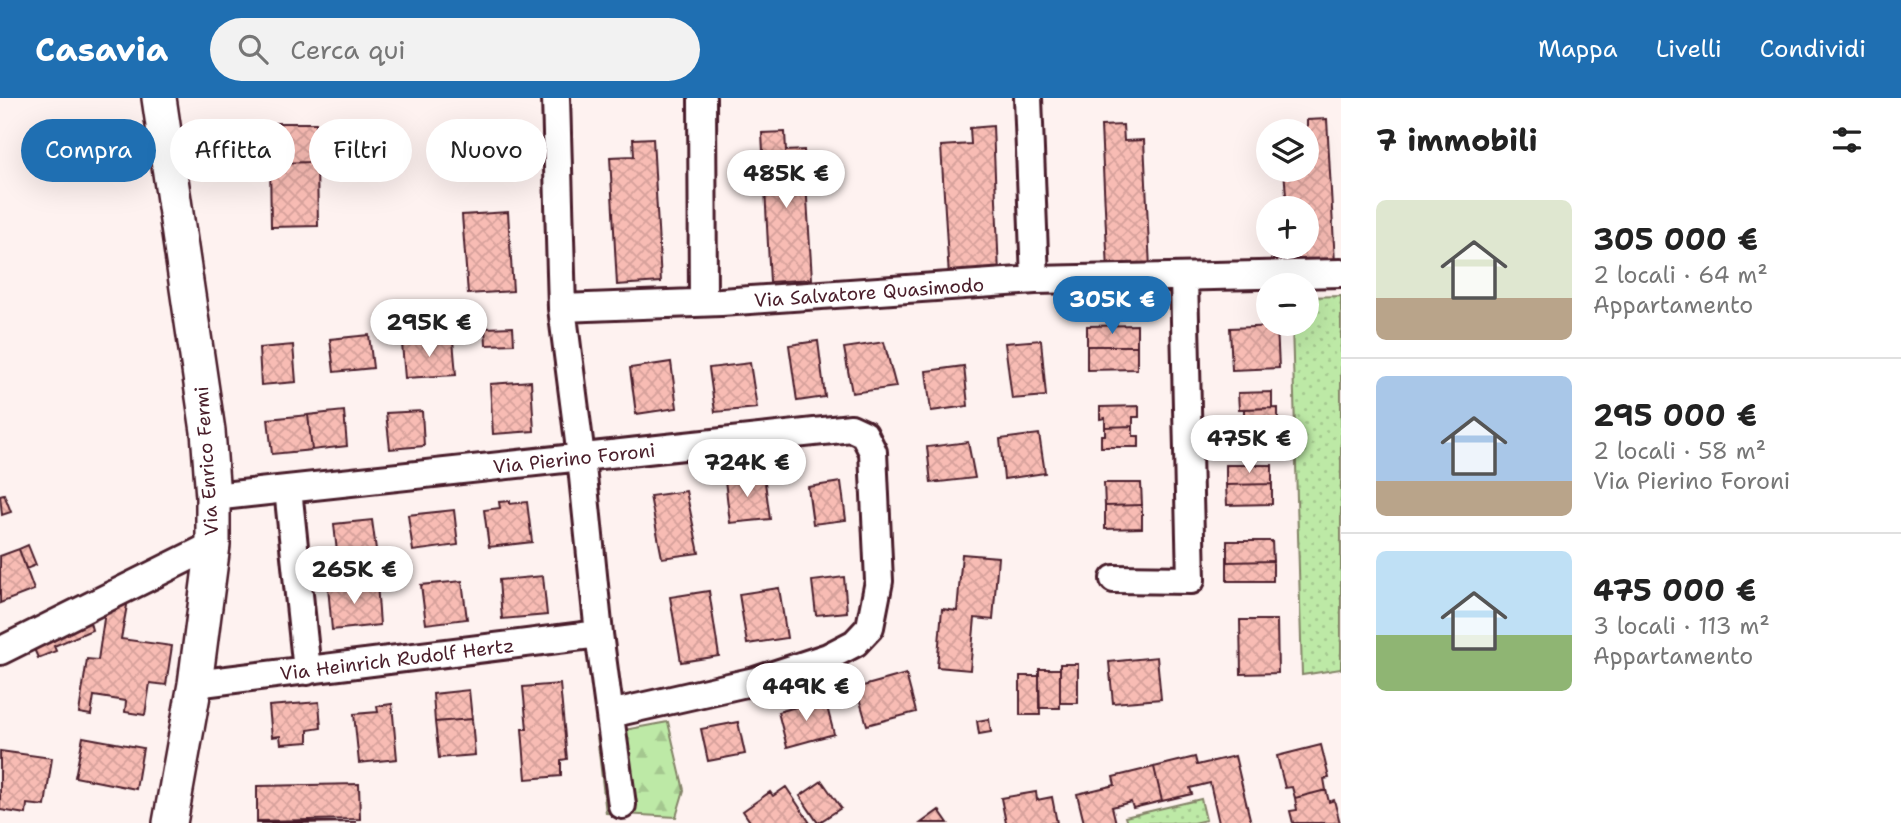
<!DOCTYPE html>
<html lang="it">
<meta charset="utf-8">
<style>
body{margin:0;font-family:"Shantell Sans",sans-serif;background:#f2f2f2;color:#222;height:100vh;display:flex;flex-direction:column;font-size:26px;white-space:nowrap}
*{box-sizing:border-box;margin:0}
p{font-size:23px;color:#767676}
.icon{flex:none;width:38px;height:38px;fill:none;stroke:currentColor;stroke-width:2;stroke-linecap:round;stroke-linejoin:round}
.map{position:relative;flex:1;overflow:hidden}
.drawer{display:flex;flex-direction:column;background:#fff;width:560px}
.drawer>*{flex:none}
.hud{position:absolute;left:21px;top:21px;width:665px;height:63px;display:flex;gap:14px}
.tools{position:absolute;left:1256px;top:21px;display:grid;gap:14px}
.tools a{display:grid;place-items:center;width:63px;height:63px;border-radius:50%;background:#fff;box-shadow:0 7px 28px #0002;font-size:35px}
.price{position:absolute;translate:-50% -60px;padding:0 16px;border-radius:24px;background:#fff;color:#222;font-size:23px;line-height:46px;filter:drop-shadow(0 2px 4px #0008)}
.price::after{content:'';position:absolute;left:50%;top:42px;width:21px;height:16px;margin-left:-10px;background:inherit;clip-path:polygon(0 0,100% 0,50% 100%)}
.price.current{background:#1f6fb2;color:#fff}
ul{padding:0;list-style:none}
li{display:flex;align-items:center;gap:21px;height:175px;padding:0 35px}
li+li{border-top:2px solid #e0e0e0}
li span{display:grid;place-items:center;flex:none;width:196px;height:140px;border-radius:10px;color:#555}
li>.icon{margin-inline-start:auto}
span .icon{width:84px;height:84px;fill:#fffc;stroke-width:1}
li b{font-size:30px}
h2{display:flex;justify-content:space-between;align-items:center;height:84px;padding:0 35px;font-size:30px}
.tag{padding:0 24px;border-radius:32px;background:#fff;box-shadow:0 7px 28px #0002;font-size:24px;line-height:63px}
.tag.current{background:#1f6fb2;color:#fff}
header{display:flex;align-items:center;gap:42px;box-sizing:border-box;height:98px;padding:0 35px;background:#1f6fb2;color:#fff}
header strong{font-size:33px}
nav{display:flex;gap:38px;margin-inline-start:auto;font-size:24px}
.search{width:490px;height:63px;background:#f2f2f2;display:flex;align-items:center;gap:18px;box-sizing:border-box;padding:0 24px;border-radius:38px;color:#767676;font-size:26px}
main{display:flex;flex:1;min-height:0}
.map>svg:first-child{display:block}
</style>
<header>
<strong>Casavia</strong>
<div class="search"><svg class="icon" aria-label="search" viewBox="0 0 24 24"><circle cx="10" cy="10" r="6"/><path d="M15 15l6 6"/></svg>Cerca qui</div>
<nav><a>Mappa</a><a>Livelli</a><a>Condividi</a></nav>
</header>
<main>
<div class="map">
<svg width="1341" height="725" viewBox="0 0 1341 725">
<defs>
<pattern id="grass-dots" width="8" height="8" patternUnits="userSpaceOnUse" patternTransform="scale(1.75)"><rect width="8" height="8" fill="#bde9a6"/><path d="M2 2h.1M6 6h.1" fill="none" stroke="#a4c78f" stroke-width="1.8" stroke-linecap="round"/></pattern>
<pattern id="forest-firs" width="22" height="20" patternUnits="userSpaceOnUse" patternTransform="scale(1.75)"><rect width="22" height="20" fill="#bde9a6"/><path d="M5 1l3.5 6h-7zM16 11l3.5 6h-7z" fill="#a4c78f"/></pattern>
<pattern id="building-cross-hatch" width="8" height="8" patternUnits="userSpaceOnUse" patternTransform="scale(1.75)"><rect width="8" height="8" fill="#f8bcb4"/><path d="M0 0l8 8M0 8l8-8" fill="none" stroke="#d6a19b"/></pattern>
</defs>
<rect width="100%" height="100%" fill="#fef2f0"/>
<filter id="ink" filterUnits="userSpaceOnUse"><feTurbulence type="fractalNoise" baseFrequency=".0143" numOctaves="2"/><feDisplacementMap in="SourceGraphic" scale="14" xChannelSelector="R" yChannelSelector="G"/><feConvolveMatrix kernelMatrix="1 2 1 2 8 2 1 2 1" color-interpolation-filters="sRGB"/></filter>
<g filter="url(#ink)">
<!-- grass -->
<path fill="url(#grass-dots)" stroke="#848468" stroke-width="2" d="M1341 198V571L1302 577 1292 226H1307V199Z
M1201 701 1206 722 1193 725H1127L1125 719Z"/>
<!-- forest -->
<path fill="url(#forest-firs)" stroke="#848468" stroke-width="2" d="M668 624 684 692 676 719 606 715 597 637Z"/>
<!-- building -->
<path fill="url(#building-cross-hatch)" stroke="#4a1f2b" stroke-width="2" d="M1327 21 1335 165 1290 167 1289 149H1307V110H1287L1284 72H1307V22Z
M269 25H316L317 64 270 65Z
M1123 27 1124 43 1144 42 1150 171 1108 173 1101 28Z
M993 28 999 176 949 179 941 48 971 46 970 30Z
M785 34 786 53 804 52 812 181 770 184 762 35Z
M653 40 661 184 617 187 610 59 634 58 633 41Z
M317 64 318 128 271 129 270 65Z
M508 114 513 193 468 196 462 117Z
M1137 227V248H1087V228Z
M1277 228 1279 270 1232 272 1230 230Z
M513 229 514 246 486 247 485 230Z
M369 237 373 270 334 274 330 241Z
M453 242 456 277 405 280 402 246Z
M1041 242 1046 298 1012 301 1005 245Z
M818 243 825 299 797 303 789 247Z
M884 244 896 289 852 295 844 250Z
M293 247 296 284 261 287 259 250Z
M1087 248H1137V271L1087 272Z
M671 264 677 310 636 316 630 270Z
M750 265 757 310 715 314 709 270Z
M964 268 968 308 931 313 926 273Z
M531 283 534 333 493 336 490 286Z
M1272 294V310L1239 311 1238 295Z
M1139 308V319H1133V328L1105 329V320L1100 321V309Z
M1278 310V333H1244V311Z
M344 313 347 348 312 352 308 317Z
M422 313 424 348 390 351 386 315Z
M308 317 312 352 272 356 268 321Z
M1133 328V338H1139V349H1101V337H1105V329Z
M1039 336 1045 375 1004 381 1000 341Z
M968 344 975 380 931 385 927 349Z
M1226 367H1272V386L1226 387Z
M764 377 770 421 730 425 725 382Z
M841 384 846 422 813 426 808 389Z
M1104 385H1141L1142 407 1105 408Z
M1272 386V406L1227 407 1226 387Z
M686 393 699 455 662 460 650 398Z
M4 396 11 414 2 417 0 397Z
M510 403V406L527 404 532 444 489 449 484 412 500 410 499 404Z
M1142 407V430L1105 431V408Z
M454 412 458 447 413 453 408 417Z
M372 422 377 459 338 464 334 426Z
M1227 443H1272L1273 463 1227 464Z
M28 447 36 467 26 471 19 451Z
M19 451 34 492 0 505V458Z
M962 456 998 459 993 522 975 520 970 572 937 569 942 511 957 513Z
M1273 463V483H1227V464Z
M543 478 547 517 502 521 499 482Z
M844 479 847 514 816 517 812 483Z
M462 483 467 521 426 526 421 487Z
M377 485 380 527 332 532 328 489Z
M779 490 787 540 747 546 739 496Z
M709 493 719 558 681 564 670 499Z
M129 496 121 541 172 548 166 587 150 585 145 617 125 614 126 603 94 598 91 617 79 615 87 561 98 562 106 507Z
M88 517 92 532 54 548 56 553 38 560 30 542Z
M1240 522H1277L1278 575 1241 576Z
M1157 559 1161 601 1113 605 1109 564Z
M1060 566H1078V605H1060Z
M1039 571H1060V610H1039Z
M906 576 916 614 867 627 856 590Z
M1020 578H1039L1040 617H1020Z
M560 586 567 661 561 662V678L526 681 522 631H527L523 589Z
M469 592 472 621 435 624 433 596Z
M825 601 834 636 787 649 778 614Z
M319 604 321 630 308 632V644L281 646 280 638 272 639 269 608Z
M392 606 397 661 359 665 354 616 378 614 377 608Z
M472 621 475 657 439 660 435 624Z
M989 621 991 634 979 636 977 623Z
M738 624 745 656 708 663 701 631Z
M83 639 143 650 136 691 75 679Z
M1321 647 1329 680 1324 681 1326 692 1295 700 1292 689 1285 690 1277 658Z
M0 653 52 660 45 708 27 706 26 716 0 712Z
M1235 658 1251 725H1219L1210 685 1190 690 1192 696 1162 703 1154 669 1195 659 1197 667Z
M1154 669 1162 703 1133 710 1131 704 1112 709 1116 725H1084L1077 696 1115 687 1113 679Z
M822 683 841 710 818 725 800 698Z
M359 686 360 721 257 723V688Z
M786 689 810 725H751L743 713 770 694 773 698Z
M1326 692 1329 704 1334 702 1340 725H1293L1290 713 1297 712 1295 700Z
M1036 694 1037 702 1052 699 1057 725H1006L1001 700Z
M939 712 948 725H921Z
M257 723H301V725H257Z
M301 723 356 724 301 725Z"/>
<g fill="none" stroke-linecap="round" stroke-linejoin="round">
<defs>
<path id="minor" d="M556 0 562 210 581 359 599 536 622 707
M702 0 703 203
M1028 0 1035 182
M562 210 721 204 1035 182 1341 175
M288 391 307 573
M213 399 851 330 864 336 873 354 879 483 870 529 855 545 828 559 755 583 610 616
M1114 481 1191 482 1184 180
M0 553 213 447
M195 586 599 536"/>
<path id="tertiary" d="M159 0 208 333 213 399V447L195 586 170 725"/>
</defs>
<!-- minor casing -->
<use href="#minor" stroke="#4a1f2b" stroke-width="32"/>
<!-- tertiary casing -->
<use href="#tertiary" stroke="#4a1f2b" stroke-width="38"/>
<!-- minor -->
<use href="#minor" stroke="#fff" stroke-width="26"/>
<!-- tertiary -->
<use href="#tertiary" stroke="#fff" stroke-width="33"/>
</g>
</g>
<g text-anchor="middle" stroke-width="5" stroke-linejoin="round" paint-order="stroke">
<!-- street labels -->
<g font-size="19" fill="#4a1f2b" stroke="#fff">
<text transform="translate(869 194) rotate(-4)" y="7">Via Salvatore Quasimodo</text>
<text transform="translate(574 360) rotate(-6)" y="7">Via Pierino Foroni</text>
<text transform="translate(206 363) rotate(-94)" y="7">Via Enrico Fermi</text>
<text transform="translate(397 561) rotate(-7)" y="7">Via Heinrich Rudolf Hertz</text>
</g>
</g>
</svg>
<div class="tools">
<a><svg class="icon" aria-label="layers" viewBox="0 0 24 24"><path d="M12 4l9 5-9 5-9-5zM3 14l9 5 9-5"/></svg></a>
<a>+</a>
<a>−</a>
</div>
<b class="price" style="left:786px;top:112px">485K €</b>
<b class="price current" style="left:1112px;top:238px">305K €</b>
<b class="price" style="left:429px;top:261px">295K €</b>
<b class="price" style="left:1249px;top:377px">475K €</b>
<b class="price" style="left:747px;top:401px">724K €</b>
<b class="price" style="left:354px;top:508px">265K €</b>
<b class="price" style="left:806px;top:625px">449K €</b>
<div class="hud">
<a class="tag current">Compra</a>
<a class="tag">Affitta</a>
<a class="tag">Filtri</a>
<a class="tag">Nuovo</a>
</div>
</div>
<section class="drawer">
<h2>7 immobili<svg class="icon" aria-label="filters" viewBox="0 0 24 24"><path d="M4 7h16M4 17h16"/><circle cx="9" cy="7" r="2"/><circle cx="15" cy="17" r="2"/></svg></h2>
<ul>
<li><span style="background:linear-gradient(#dfe7d0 70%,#b9a48a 0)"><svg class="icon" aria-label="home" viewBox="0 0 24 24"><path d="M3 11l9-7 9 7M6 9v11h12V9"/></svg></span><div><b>305 000 €</b><p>2 locali · 64 m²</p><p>Appartamento</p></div></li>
<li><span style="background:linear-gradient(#a9c7e8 75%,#b9a48a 0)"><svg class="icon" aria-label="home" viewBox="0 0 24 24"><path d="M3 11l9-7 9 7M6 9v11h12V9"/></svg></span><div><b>295 000 €</b><p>2 locali · 58 m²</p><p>Via Pierino Foroni</p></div></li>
<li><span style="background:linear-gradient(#bfe0f5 60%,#8fb573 0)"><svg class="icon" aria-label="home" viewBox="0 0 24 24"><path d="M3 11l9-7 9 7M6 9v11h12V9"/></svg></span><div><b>475 000 €</b><p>3 locali · 113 m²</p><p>Appartamento</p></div></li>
</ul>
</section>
</main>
